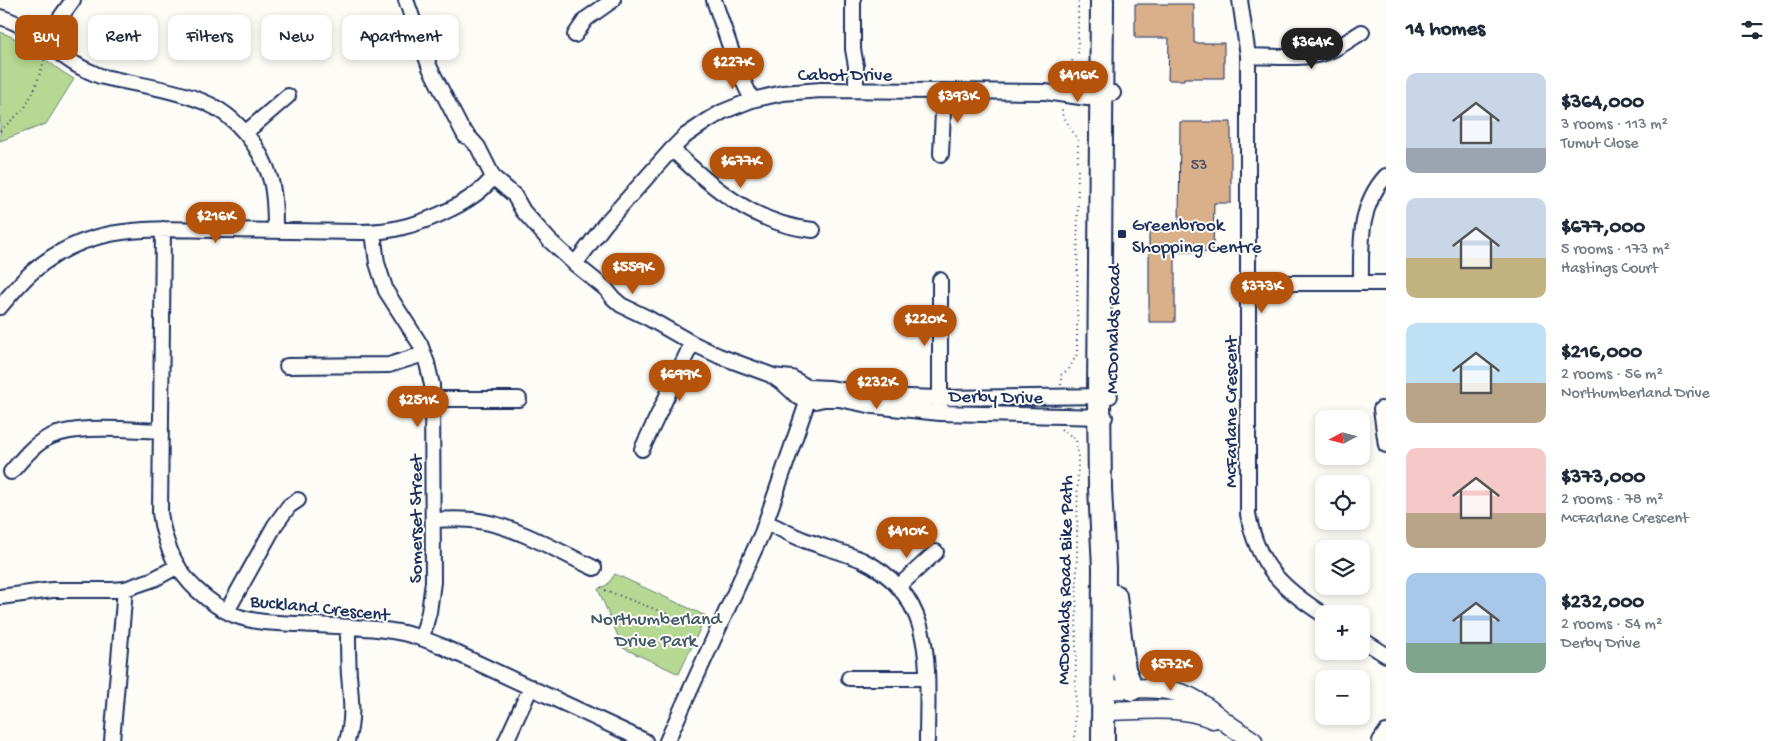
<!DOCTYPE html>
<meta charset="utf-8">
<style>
body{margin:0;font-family:"Gochi Hand",sans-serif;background:#f2f2f3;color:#1f2937;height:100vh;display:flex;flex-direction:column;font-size:19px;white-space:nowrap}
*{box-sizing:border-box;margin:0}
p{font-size:16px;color:#747a83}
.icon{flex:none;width:28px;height:28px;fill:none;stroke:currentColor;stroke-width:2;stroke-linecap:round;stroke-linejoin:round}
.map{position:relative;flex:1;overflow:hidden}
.side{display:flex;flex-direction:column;background:#fff;width:400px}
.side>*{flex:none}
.guide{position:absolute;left:15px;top:15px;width:475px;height:45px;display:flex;gap:10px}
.needle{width:32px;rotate:263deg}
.controls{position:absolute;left:1315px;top:410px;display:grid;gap:10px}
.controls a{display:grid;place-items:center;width:55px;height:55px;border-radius:10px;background:#fff;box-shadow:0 2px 8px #0003;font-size:25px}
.price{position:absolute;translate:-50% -42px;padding:0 11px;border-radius:18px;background:#b45309;color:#fff;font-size:16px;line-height:32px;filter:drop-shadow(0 1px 2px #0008)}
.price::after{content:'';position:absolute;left:50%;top:30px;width:15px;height:11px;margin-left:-8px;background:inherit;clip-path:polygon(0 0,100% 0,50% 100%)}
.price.current{background:#222;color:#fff}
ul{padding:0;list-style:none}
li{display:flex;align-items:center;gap:15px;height:125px;padding:0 20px}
li span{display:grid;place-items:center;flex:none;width:140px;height:100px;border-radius:10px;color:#555}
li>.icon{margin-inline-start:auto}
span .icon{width:60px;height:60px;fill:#fffc;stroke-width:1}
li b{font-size:21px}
h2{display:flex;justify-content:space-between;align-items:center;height:60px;padding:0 20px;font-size:21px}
.tag{padding:0 18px;border-radius:10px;background:#fff;box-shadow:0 2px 8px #0003;font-size:18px;line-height:45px}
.tag.current{background:#b45309;color:#fff}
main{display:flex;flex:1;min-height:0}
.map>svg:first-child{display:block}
</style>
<main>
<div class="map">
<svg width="1386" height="741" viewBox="0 0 1386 741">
<rect width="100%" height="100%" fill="#fdfcf7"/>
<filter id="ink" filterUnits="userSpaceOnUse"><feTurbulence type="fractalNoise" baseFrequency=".02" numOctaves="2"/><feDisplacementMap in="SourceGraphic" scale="10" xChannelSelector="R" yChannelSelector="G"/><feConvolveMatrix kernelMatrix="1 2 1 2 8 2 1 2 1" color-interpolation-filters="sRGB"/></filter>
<g filter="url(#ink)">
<!-- green -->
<path fill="#b6d892" stroke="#688478" d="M0 32C30 42 47 64 74 79L46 124 0 141Z
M615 574 706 616 679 674 623 648 598 589 607 585Z"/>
<!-- building -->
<path fill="#d9b08a" stroke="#1b2f5e" d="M1135 4H1194V43H1224V78H1184V80H1168L1169 38H1135Z
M1180 122H1231V203H1214L1213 252H1175V322H1149V226H1179Z"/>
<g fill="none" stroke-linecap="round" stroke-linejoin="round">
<defs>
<path id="minor" d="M406 0 430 68 465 136
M714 0 738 70 752 100
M853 0V49L856 66V90
M1240 0 1248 56V514C1257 565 1282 588 1324 615
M0 17C33 27 48 48 75 64 83 69 91 72 100 76 132 84 174 89 204 102 236 115 262 148 271 181 275 197 275 214 275 231
M575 35 586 19 613 0
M44 40 73 0
M1248 56C1269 56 1304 60 1324 53 1338 49 1349 40 1362 32
M461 128 478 147 493 177 514 195 523 211 549 240 575 264 606 289 613 298 621 305 648 318 692 343 719 356 771 375 785 385 798 397 815 401 824 399H839L873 406 940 413 1105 417
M245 133 288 96
M672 149C711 187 756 225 813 230
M941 154 944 91
M163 229 160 513C164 541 175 570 197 590 208 600 220 609 234 615 255 623 276 623 298 624 329 626 361 626 392 631 409 633 424 639 439 645L645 741
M373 232 377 263 386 291 420 344 427 363 432 385 433 582 429 612 422 638
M575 264 605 224 672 149 685 136 707 121 722 112 752 100 783 93 821 90 1045 92 1087 98 1101 97 1113 93
M1248 283H1386
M1361 283C1361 245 1358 206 1386 176
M0 307C10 295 20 283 31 273 87 223 150 229 219 230 266 231 313 231 360 232 374 232 389 231 403 227 430 221 477 200 493 177
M287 366 389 365 424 354
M772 376 792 378 807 387 829 388 877 396 939 398 1110 396
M432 399H519
M940 407V280
M1381 409 1386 445
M642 449 692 343
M11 472C21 461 31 447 44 440 71 423 129 430 161 431
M433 520C448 519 464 518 479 521 515 526 560 552 594 568
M766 522C779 528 791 535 804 540 823 547 843 552 862 560 938 596 927 671 927 741
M898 587 936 552
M0 597 52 590H112L125 589 154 579 178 566
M227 611 275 525 289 506 298 500
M1361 639 1386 655
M849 678H927
M112 741 125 589
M347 741C354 718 351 698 349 675 348 659 348 643 348 627
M506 741 531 687
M667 741 762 533 808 400 807 387
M1380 741 1386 732"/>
<path id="tertiary" d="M1103 690C1130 689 1158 685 1183 694 1200 700 1214 713 1228 724 1236 730 1245 735 1253 741
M1103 711C1140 711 1177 704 1213 719"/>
<path id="primary" d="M1102 0 1099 396 1100 488 1104 568 1103 741
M1115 596 1124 669 1132 689"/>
</defs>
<!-- minor casing -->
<use href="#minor" stroke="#1b2f5e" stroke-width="18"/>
<!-- tertiary casing -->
<use href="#tertiary" stroke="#1b2f5e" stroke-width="21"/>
<!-- primary casing -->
<use href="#primary" stroke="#1b2f5e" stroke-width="26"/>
<!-- path -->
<path stroke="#1b2f5e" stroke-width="2" stroke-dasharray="1 4" stroke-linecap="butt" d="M1062 83V75L1078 53V0
M0 131 24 109 34 91 45 58
M1061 385V375L1069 369 1077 354 1078 140 1062 114V108
M1061 429 1076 439 1078 453 1075 741
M601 587 605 590 680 619 704 623"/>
<!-- minor -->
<use href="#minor" stroke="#fdfcf7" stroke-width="14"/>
<!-- tertiary -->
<use href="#tertiary" stroke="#fdfcf7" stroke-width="18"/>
<!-- primary -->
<use href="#primary" stroke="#fdfcf7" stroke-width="22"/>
</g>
</g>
<!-- markers -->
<rect fill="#1b2f5e" stroke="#fdfcf7" stroke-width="2" x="1117" y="229" width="10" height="10" rx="2.5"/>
<g text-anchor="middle" stroke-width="4" stroke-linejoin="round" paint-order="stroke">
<!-- number labels -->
<g font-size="16" fill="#4a4f69">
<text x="1199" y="169">53</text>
</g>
<!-- street labels -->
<g font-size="19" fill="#1b2f5e" stroke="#fdfcf7">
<text x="845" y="80">Cabot Drive</text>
<text transform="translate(1111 329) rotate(-89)" y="7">McDonalds Road</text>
<text transform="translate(996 395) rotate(1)" y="7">Derby Drive</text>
<text transform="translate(1229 412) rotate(-90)" y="7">McFarlane Crescent</text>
<text transform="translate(414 519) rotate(-90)" y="7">Somerset Street</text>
<text transform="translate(1063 580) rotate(-89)" y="7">McDonalds Road Bike Path</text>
<text transform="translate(320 606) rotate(6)" y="7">Buckland Crescent</text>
</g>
<!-- poi labels -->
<g font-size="19" fill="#1b2f5e" stroke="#fdfcf7" text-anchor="start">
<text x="1132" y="230">Greenbrook<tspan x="1132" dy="22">Shopping Centre</tspan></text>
</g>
<!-- park labels -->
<g font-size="19" fill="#42596b" stroke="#fdfcf7">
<text x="656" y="624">Northumberland<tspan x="656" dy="22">Drive Park</tspan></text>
</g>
</g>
</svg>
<div class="controls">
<a><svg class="needle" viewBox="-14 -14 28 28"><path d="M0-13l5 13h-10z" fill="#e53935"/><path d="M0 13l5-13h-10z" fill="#747a83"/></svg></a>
<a><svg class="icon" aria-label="locate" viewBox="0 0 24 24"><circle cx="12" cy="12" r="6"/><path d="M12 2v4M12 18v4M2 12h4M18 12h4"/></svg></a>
<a><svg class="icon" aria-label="layers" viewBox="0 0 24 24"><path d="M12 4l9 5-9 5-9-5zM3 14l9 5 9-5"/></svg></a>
<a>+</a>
<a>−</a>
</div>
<b class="price current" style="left:1312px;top:70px">$364K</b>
<b class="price" style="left:733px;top:90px">$227K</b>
<b class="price" style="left:1078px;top:103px">$416K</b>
<b class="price" style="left:958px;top:124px">$393K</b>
<b class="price" style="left:741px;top:189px">$677K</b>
<b class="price" style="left:216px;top:244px">$216K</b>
<b class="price" style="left:633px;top:295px">$559K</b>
<b class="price" style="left:1262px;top:314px">$373K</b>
<b class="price" style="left:925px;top:347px">$220K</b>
<b class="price" style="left:680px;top:402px">$699K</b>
<b class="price" style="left:877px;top:410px">$232K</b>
<b class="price" style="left:418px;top:428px">$251K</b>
<b class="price" style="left:907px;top:559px">$410K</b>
<b class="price" style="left:1171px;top:692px">$572K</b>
<div class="guide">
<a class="tag current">Buy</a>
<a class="tag">Rent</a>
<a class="tag">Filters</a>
<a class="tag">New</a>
<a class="tag">Apartment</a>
</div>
</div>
<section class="side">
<h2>14 homes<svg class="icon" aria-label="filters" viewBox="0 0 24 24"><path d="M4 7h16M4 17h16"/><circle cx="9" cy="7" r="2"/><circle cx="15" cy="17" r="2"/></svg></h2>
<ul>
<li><span style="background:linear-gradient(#c9d6e8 75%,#9aa5b1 0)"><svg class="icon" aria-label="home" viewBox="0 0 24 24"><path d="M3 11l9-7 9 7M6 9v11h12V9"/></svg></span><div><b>$364,000</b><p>3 rooms · 113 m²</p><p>Tumut Close</p></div></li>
<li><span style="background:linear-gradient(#c9d6e8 60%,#c2b280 0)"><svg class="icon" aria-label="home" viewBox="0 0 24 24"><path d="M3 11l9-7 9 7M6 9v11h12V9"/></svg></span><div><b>$677,000</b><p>5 rooms · 173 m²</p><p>Hastings Court</p></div></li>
<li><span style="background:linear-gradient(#bfe0f5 60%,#b9a48a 0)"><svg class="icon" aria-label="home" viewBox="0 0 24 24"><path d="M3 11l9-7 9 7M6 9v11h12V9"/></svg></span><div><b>$216,000</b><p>2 rooms · 56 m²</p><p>Northumberland Drive</p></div></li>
<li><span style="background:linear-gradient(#f6c9c9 65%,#b9a48a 0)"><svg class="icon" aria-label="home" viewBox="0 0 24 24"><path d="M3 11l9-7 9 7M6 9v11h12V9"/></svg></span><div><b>$373,000</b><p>2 rooms · 78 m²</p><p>McFarlane Crescent</p></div></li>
<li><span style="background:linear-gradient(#a9c7e8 70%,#7fa58c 0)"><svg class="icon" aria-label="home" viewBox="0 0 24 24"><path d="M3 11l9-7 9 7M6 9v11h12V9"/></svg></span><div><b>$232,000</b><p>2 rooms · 54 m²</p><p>Derby Drive</p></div></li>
</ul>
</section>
</main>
